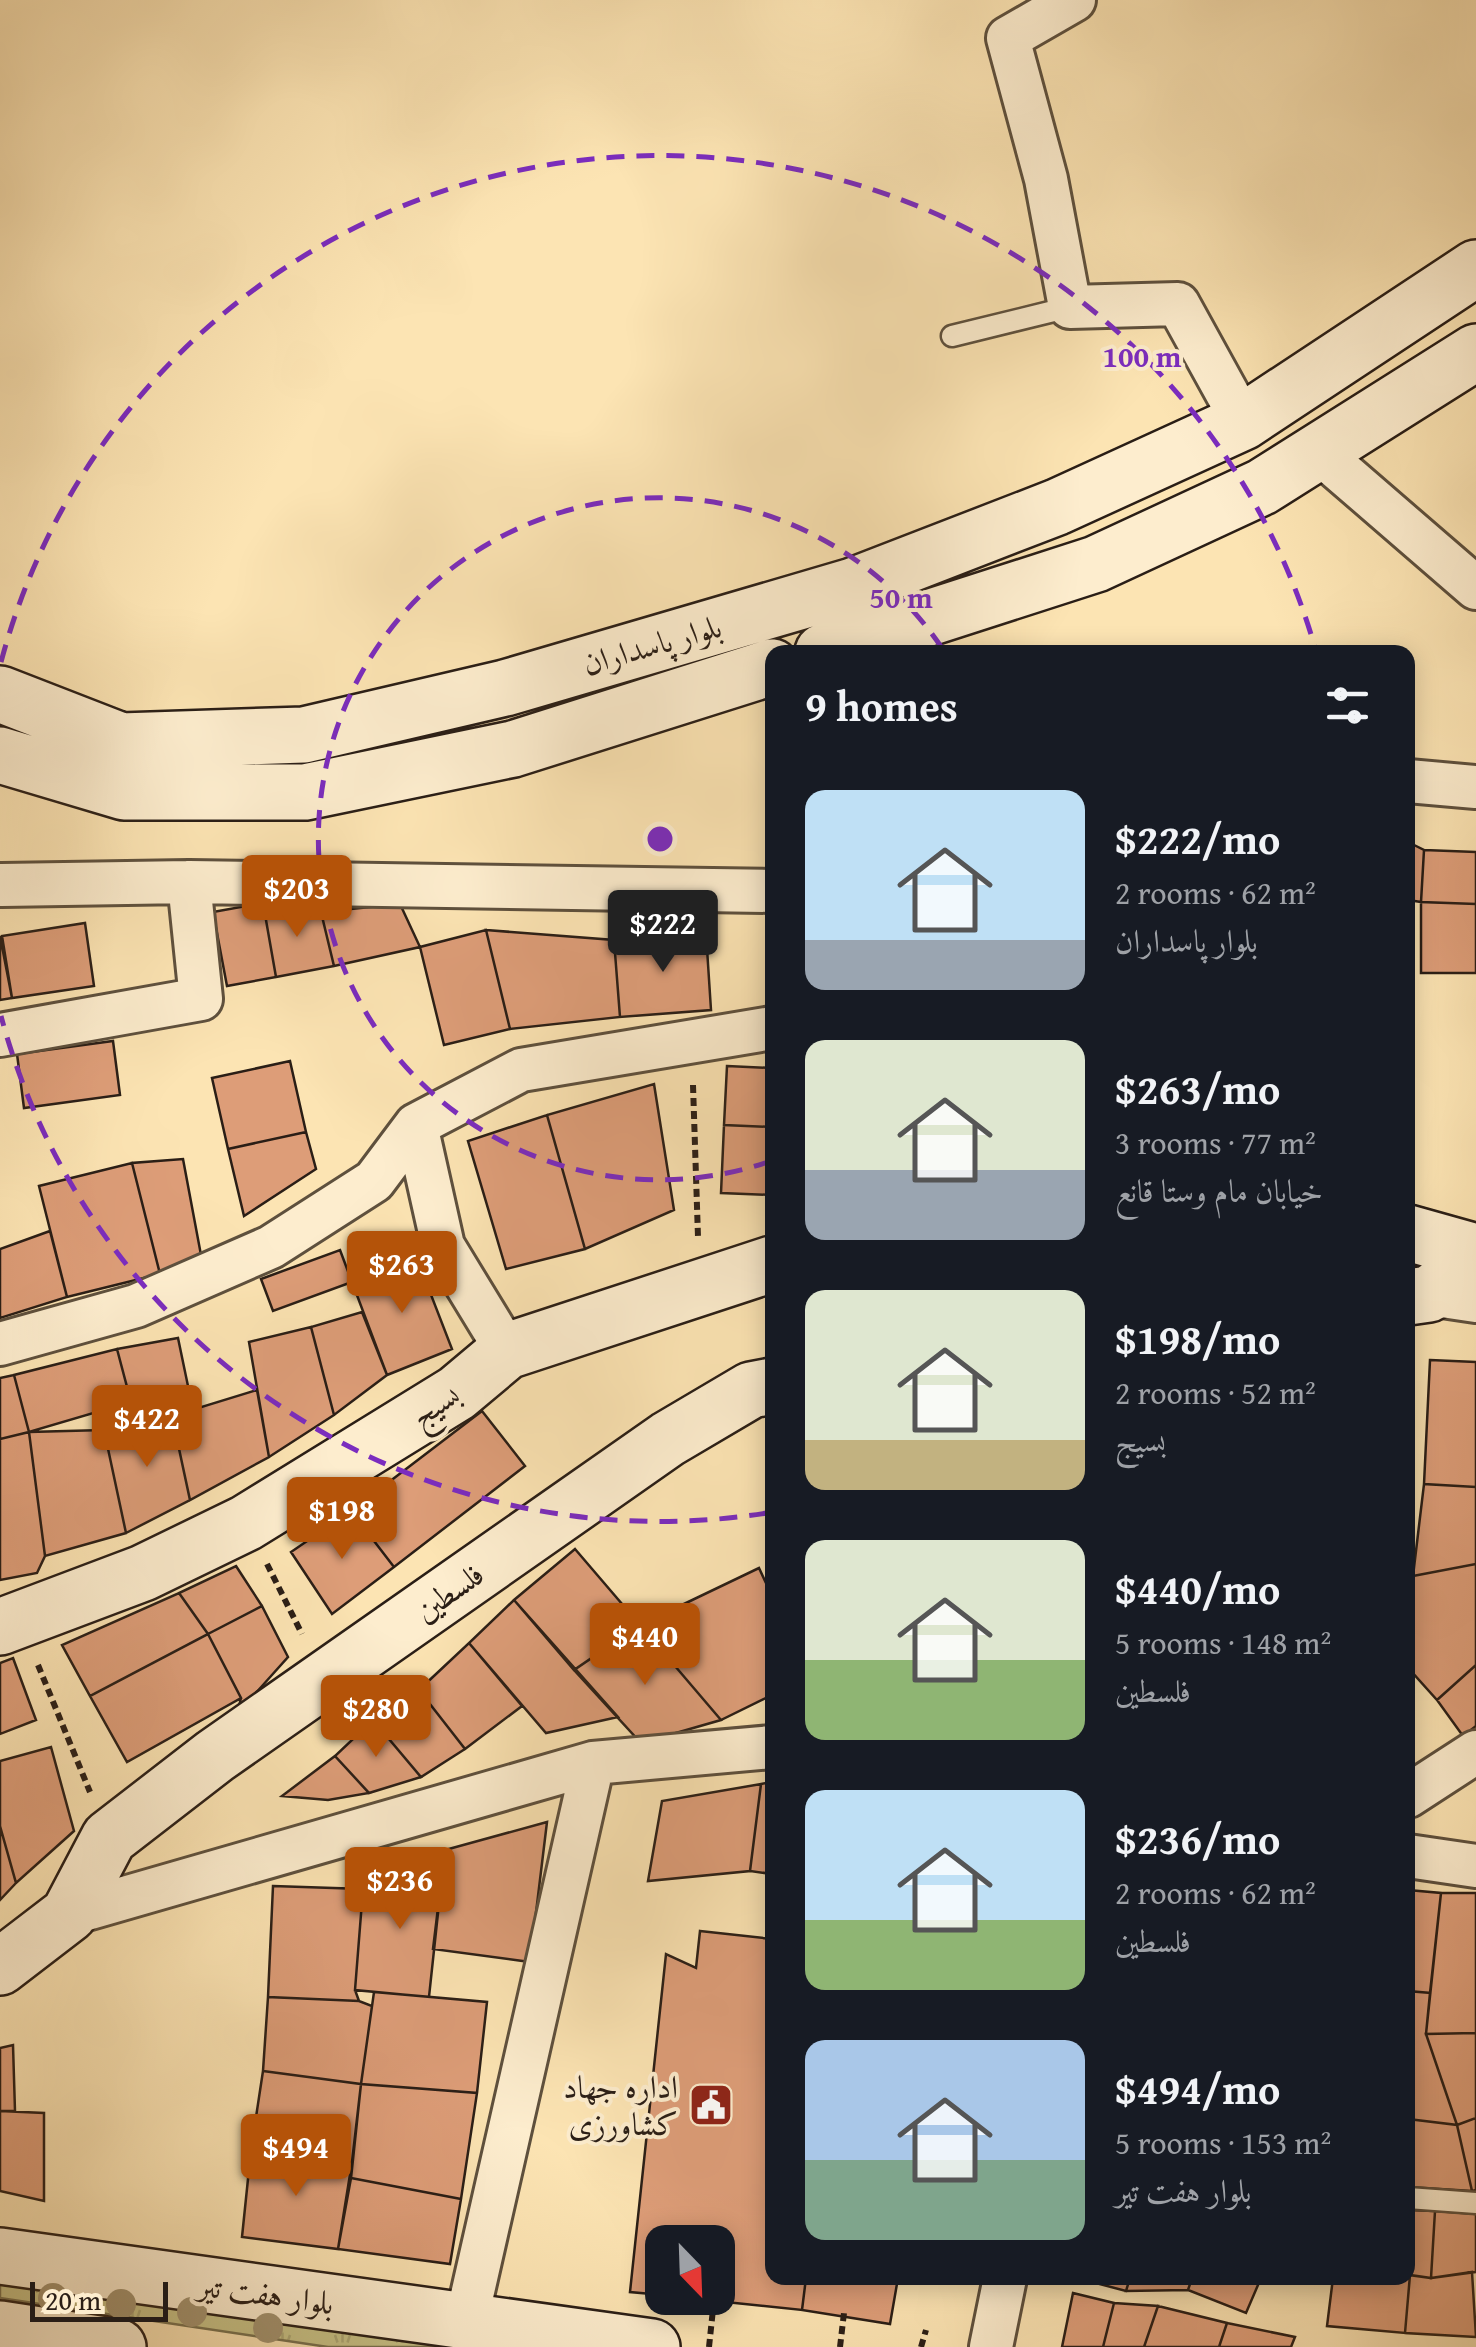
<!DOCTYPE html>
<meta charset="utf-8">
<style>
body{margin:0;font-family:"Gentium Book Plus",Amiri,serif;background:#20242c;color:#f1f3f6;height:100vh;display:flex;flex-direction:column;font-size:38px;white-space:nowrap}
*{box-sizing:border-box;margin:0}
p{font-size:32px;color:#9ea1a6}
.icon{flex:none;width:55px;height:55px;fill:none;stroke:currentColor;stroke-width:2;stroke-linecap:round;stroke-linejoin:round}
.map{position:relative;flex:1;overflow:hidden}
.panel{position:absolute;left:765px;top:645px;width:650px;height:1640px;display:flex;flex-direction:column;background:#171b24;border-radius:20px;box-shadow:0 5px 25px #0003}
.panel>*{flex:none}
.needle{width:65px;rotate:157deg}
.buttons{position:absolute;left:645px;top:2225px;display:grid;gap:20px}
.buttons a{display:grid;place-items:center;width:90px;height:90px;border-radius:20px;background:#171b24;box-shadow:0 5px 25px #0003;font-size:50px}
.scale{position:absolute;left:30px;bottom:25px;width:138px;box-sizing:border-box;padding-left:10px;border:5px solid #2a1e16;border-top:0;font-size:28px;line-height:35px;white-space:nowrap;color:#2a1e16;-webkit-text-stroke:8px #fdedce;paint-order:stroke}
.price{position:absolute;translate:-50% -85px;padding:0 22px;border-radius:10px;background:#b45309;color:#fff;font-size:32px;line-height:65px;filter:drop-shadow(0 2px 5px #0008)}
.price::after{content:'';position:absolute;left:50%;top:60px;width:30px;height:22px;margin-left:-15px;background:inherit;clip-path:polygon(0 0,100% 0,50% 100%)}
.price.current{background:#222;color:#fff}
ul{padding:0;list-style:none}
li{display:flex;align-items:center;gap:30px;height:250px;padding:0 40px}
li span{display:grid;place-items:center;flex:none;width:280px;height:200px;border-radius:20px;color:#555}
li>.icon{margin-inline-start:auto}
span .icon{width:120px;height:120px;fill:#fffc;stroke-width:1}
li b{font-size:42px}
h2{display:flex;justify-content:space-between;align-items:center;height:120px;padding:0 40px;font-size:42px}
.map>svg:first-child{display:block}
</style>
<div class="map">
<svg width="1476" height="2347" viewBox="0 0 1476 2347">
<defs>
<pattern id="grass-tufts" width="24" height="20" patternUnits="userSpaceOnUse" patternTransform="scale(2.5)"><rect width="24" height="20" fill="#c7c287"/><path d="M3 7l-1-3M5 7V3M7 7l1-3M15 17l-1-3M17 17v-4M19 17l1-3" fill="none" stroke="#aba674"/></pattern>
</defs>
<rect width="100%" height="100%" fill="#fce4b3"/>
<filter id="stains"><feTurbulence type="fractalNoise" baseFrequency=".002" numOctaves="4"/><feColorMatrix values="0 0 0 0 .2 0 0 0 0 .09 0 0 0 0 .02 0 0 0 .5 -.17"/></filter>
<radialGradient id="worn" r=".72"><stop offset=".6" stop-color="#630" stop-opacity="0"/><stop offset="1" stop-color="#630" stop-opacity=".3"/></radialGradient>
<!-- grass -->
<path fill="url(#grass-tufts)" stroke="#78704e" stroke-width="2.5" d="M0 2279 451 2347H328L0 2298Z"/>
<!-- building -->
<path fill="#dd9d78" stroke="#2a1e16" stroke-width="2.5" d="M1408 842 1424 850 1421 902 1408 900Z
M1424 850 1476 852V904L1421 902Z
M1421 902 1476 904V973H1421Z
M263 903 321 912 334 966 276 977Z
M263 903 276 977 227 986 213 912Z
M400 904 420 947 334 966 321 912Z
M85 923 94 986 12 998 2 936Z
M486 930 510 1029 444 1045 420 947Z
M486 930 614 940 620 1017 510 1029Z
M706 933 711 1010 620 1017 614 940Z
M0 936 12 998 0 1000Z
M113 1041 120 1095 24 1108 17 1054Z
M290 1061 306 1132 228 1149 212 1078Z
M727 1066 772 1068V1127L724 1125Z
M654 1084 674 1210 585 1249 547 1115Z
M547 1115 585 1249 506 1269 468 1141Z
M724 1125 772 1127V1195L721 1193Z
M306 1132 316 1169 244 1216 228 1149Z
M183 1159 201 1255 160 1274 132 1163Z
M132 1163 160 1274 67 1297 39 1186Z
M50 1231 67 1297 0 1318V1249Z
M340 1250 352 1282 273 1311 261 1279Z
M416 1256 452 1349 387 1375 352 1282Z
M362 1312 387 1375 334 1415 311 1327Z
M311 1327 334 1415 269 1457 249 1342Z
M178 1338 188 1386 131 1402 117 1349Z
M117 1349 131 1402 29 1432 14 1375Z
M1430 1360 1476 1362V1487L1424 1484Z
M14 1375 29 1432 0 1439V1378Z
M257 1390 269 1457 190 1500 172 1416Z
M482 1411 525 1466 394 1567 351 1511Z
M172 1416 190 1500 126 1533 104 1430Z
M104 1430 126 1533 45 1556 29 1432Z
M29 1432 45 1556 37 1573 0 1580V1439Z
M1424 1484 1476 1487V1564L1413 1576Z
M351 1511 394 1567 332 1614 291 1552Z
M575 1549 640 1625 574 1670 514 1600Z
M1476 1564V1665L1437 1700 1411 1671 1413 1576Z
M236 1566 262 1606 208 1634 179 1593Z
M759 1568 772 1596V1695L721 1720 640 1625Z
M179 1593 208 1634 90 1696 62 1645Z
M514 1600 618 1717 546 1733 469 1643Z
M262 1606 288 1657 237 1714 241 1698 208 1634Z
M640 1625 721 1720 641 1743 574 1670Z
M208 1634 241 1698 127 1762 90 1696Z
M469 1643 522 1706 465 1749 419 1690Z
M13 1658 36 1720 0 1734V1663Z
M1476 1665V1726L1463 1736 1437 1700Z
M419 1690 465 1749 421 1777 373 1720Z
M373 1720 421 1777 369 1793 335 1756Z
M51 1747 74 1831 16 1883 0 1826V1761Z
M335 1756 369 1793 328 1800 282 1796Z
M772 1782V1874L750 1871 761 1784Z
M761 1784 750 1871 648 1881 662 1801Z
M547 1822 530 1962 433 1949 445 1850Z
M0 1826 16 1883 0 1900Z
M444 1857 429 1997 355 1990 363 1889Z
M273 1886 363 1889 355 1990 359 2001 268 1997Z
M1408 1890 1441 1893 1430 1993 1408 1991Z
M1441 1893H1476V2033L1426 2034Z
M700 1931 772 1939V2278H806L802 2310 687 2298H718V2242H662V2295L630 2292 666 1954 696 1968Z
M1408 1991 1430 1993 1426 2034 1457 2125 1408 2119Z
M374 1992 487 2002 477 2093 361 2084Z
M268 1997 359 2001 372 2006 361 2084 263 2071Z
M1476 2033V2118L1457 2125 1426 2034Z
M13 2045 15 2111H0V2048Z
M263 2071 361 2084 352 2162 251 2150Z
M361 2084 477 2093 461 2199 351 2178Z
M0 2111 44 2113V2201L0 2191Z
M1476 2118V2190L1472 2191 1457 2125Z
M1408 2119 1457 2125 1472 2191 1408 2187Z
M251 2150 352 2162 338 2249 242 2237Z
M351 2178 461 2199 450 2264 338 2249Z
M1408 2210 1435 2211 1431 2278 1408 2275Z
M1435 2211 1476 2214V2272L1431 2278Z
M1472 2272 1476 2337 1405 2333 1410 2275 1431 2278Z
M1410 2275 1405 2333 1327 2326 1333 2278Z
M806 2278H898L890 2324 802 2310Z
M1077 2278H1130L1126 2291Z
M1130 2278H1192L1188 2290 1126 2291Z
M1192 2278H1261L1246 2313 1188 2290Z
M1073 2293 1114 2303 1103 2347H1062Z
M1114 2303 1158 2306 1144 2347H1103Z
M1158 2306 1227 2323 1219 2347H1144Z
M1227 2323 1295 2337 1291 2347H1219Z"/>
<g fill="none" stroke-linecap="round" stroke-linejoin="round">
<defs>
<path id="lane" d="M952 336 1070 307
M1408 2198 1476 2203"/>
<path id="street" d="M1074 0 1008 38 1046 179 1070 307 1178 304 1243 422
M1321 454 1476 588
M1408 781 1476 787
M2 885 189 882 772 891
M0 1035 201 999 189 882
M416 1125 521 1070 772 1028
M1429 1294 1476 1301
M0 1344 136 1306 271 1247 374 1181 416 1125 443 1246 507 1351
M1408 1796 1476 1752
M1408 1856 1476 1866
M69 1914 593 1763 772 1747
M466 2322 593 1763
M991 2347 1005 2278"/>
<path id="secondary" d="M823 652 1096 564 1262 487 1476 352
M0 694 121 741 304 735 505 688 853 586 1057 507 1243 422 1476 268
M0 755 124 792H305L513 749 772 667
M1408 1233 1476 1252
M1408 1297 1429 1294 1476 1261
M0 1627 143 1573 246 1523 457 1393 507 1351 772 1264
M0 1967 69 1914 109 1838 215 1756 668 1439 751 1390 772 1386
M0 2256 652 2347
M0 2329 118 2347"/>
</defs>
<!-- lane casing -->
<use href="#lane" stroke="#5e503d" stroke-width="25"/>
<!-- street casing -->
<use href="#street" stroke="#5e503d" stroke-width="48"/>
<!-- secondary casing -->
<use href="#secondary" stroke="#2a1e16" stroke-width="60"/>
<!-- path -->
<path stroke="#2a1e16" stroke-width="6" stroke-dasharray="8 5" stroke-linecap="butt" d="M693 1085 698 1237
M267 1564 302 1634
M38 1665 90 1792
M709 2347 714 2300
M840 2347 844 2313
M921 2347 926 2330"/>
<!-- lane -->
<use href="#lane" stroke="#fdedce" stroke-width="20"/>
<!-- street -->
<use href="#street" stroke="#fdedce" stroke-width="42"/>
<!-- secondary -->
<use href="#secondary" stroke="#fdedce" stroke-width="55"/>
</g>
<!-- trees -->
<g fill="#a2926f">
<circle cx="53" cy="2298" r="15"/>
<circle cx="121" cy="2304" r="15"/>
<circle cx="192" cy="2312" r="15"/>
<circle cx="268" cy="2328" r="15"/>
</g>
<!-- distance rings -->
<g fill="none" stroke="#7b2cbf" stroke-width="5" stroke-dasharray="18 12">
<path d="M771 1161A341 341 0 1 1 944 651"/>
<path d="M767 1513A682 682 0 0 1 1 1016M1 662A682 682 0 0 1 1316 651"/>
</g>
<!-- icons -->
<defs>
<symbol id="civic-square" viewBox="-11 -11 22 22"><rect x="-9" y="-9" width="18" height="18" rx="4" fill="#8f2418" stroke="#fdedce"/><path d="M-.6-6.5H3V-4.5H.6V-3L4-1V1h2V6H-6V1h2V-1L-.6-3ZM-1.2 2.5V6h2.4V2.5Z" fill="#fff"/></symbol>
</defs>
<g fill-rule="evenodd">
<use href="#civic-square" x="686" y="2080" width="50" height="50"/>
</g>
<g text-anchor="middle" stroke-width="8" stroke-linejoin="round" paint-order="stroke">
<!-- street labels -->
<g font-size="32" fill="#2a1e16" stroke="#fdedce">
<text transform="translate(652 645) rotate(-16)" y="11">بلوار پاسداران</text>
<text transform="translate(435 1405) rotate(-33)" y="11">بسیج</text>
<text transform="translate(449 1592) rotate(-35)" y="11">فلسطین</text>
<text transform="translate(266 2294) rotate(8)" y="11">بلوار هفت تیر</text>
</g>
<!-- poi labels -->
<g font-size="32" fill="#2a1e16" stroke="#fdedce" text-anchor="end">
<text x="678" y="2098">اداره جهاد<tspan x="678" dy="37">کشاورزی</tspan></text>
</g>
</g>
<circle cx="660" cy="839" r="15" fill="#7b2cbf" stroke="#fdedce" stroke-width="5"/>
<g font-size="30" text-anchor="middle" font-weight="bold" fill="#7b2cbf" stroke="#fdedce" stroke-width="8" stroke-linejoin="round" paint-order="stroke">
<text x="1142" y="367">100 m</text>
<text x="901" y="608">50 m</text>
</g>
<rect width="100%" height="100%" filter="url(#stains)"/>
<rect width="100%" height="100%" fill="url(#worn)"/>
</svg>
<div class="buttons">
<a><svg class="needle" viewBox="-14 -14 28 28"><path d="M0-13l5 13h-10z" fill="#e53935"/><path d="M0 13l5-13h-10z" fill="#9ea1a6"/></svg></a>
</div>
<div class="scale">20 m</div>
<b class="price" style="left:297px;top:940px">$203</b>
<b class="price current" style="left:663px;top:975px">$222</b>
<b class="price" style="left:402px;top:1316px">$263</b>
<b class="price" style="left:147px;top:1470px">$422</b>
<b class="price" style="left:342px;top:1562px">$198</b>
<b class="price" style="left:645px;top:1688px">$440</b>
<b class="price" style="left:376px;top:1760px">$280</b>
<b class="price" style="left:400px;top:1932px">$236</b>
<b class="price" style="left:296px;top:2199px">$494</b>
<section class="panel">
<h2>9 homes<svg class="icon" aria-label="filters" viewBox="0 0 24 24"><path d="M4 7h16M4 17h16"/><circle cx="9" cy="7" r="2"/><circle cx="15" cy="17" r="2"/></svg></h2>
<ul>
<li><span style="background:linear-gradient(#bfe0f5 75%,#9aa5b1 0)"><svg class="icon" aria-label="home" viewBox="0 0 24 24"><path d="M3 11l9-7 9 7M6 9v11h12V9"/></svg></span><div><b>$222/mo</b><p>2 rooms · 62 m²</p><p>بلوار پاسداران</p></div></li>
<li><span style="background:linear-gradient(#dfe7d0 65%,#9aa5b1 0)"><svg class="icon" aria-label="home" viewBox="0 0 24 24"><path d="M3 11l9-7 9 7M6 9v11h12V9"/></svg></span><div><b>$263/mo</b><p>3 rooms · 77 m²</p><p>خیابان مام وستا قانع</p></div></li>
<li><span style="background:linear-gradient(#dfe7d0 75%,#c2b280 0)"><svg class="icon" aria-label="home" viewBox="0 0 24 24"><path d="M3 11l9-7 9 7M6 9v11h12V9"/></svg></span><div><b>$198/mo</b><p>2 rooms · 52 m²</p><p>بسیج</p></div></li>
<li><span style="background:linear-gradient(#dfe7d0 60%,#8fb573 0)"><svg class="icon" aria-label="home" viewBox="0 0 24 24"><path d="M3 11l9-7 9 7M6 9v11h12V9"/></svg></span><div><b>$440/mo</b><p>5 rooms · 148 m²</p><p>فلسطین</p></div></li>
<li><span style="background:linear-gradient(#bfe0f5 65%,#8fb573 0)"><svg class="icon" aria-label="home" viewBox="0 0 24 24"><path d="M3 11l9-7 9 7M6 9v11h12V9"/></svg></span><div><b>$236/mo</b><p>2 rooms · 62 m²</p><p>فلسطین</p></div></li>
<li><span style="background:linear-gradient(#a9c7e8 60%,#7fa58c 0)"><svg class="icon" aria-label="home" viewBox="0 0 24 24"><path d="M3 11l9-7 9 7M6 9v11h12V9"/></svg></span><div><b>$494/mo</b><p>5 rooms · 153 m²</p><p>بلوار هفت تیر</p></div></li>
</ul>
</section>
</div>
